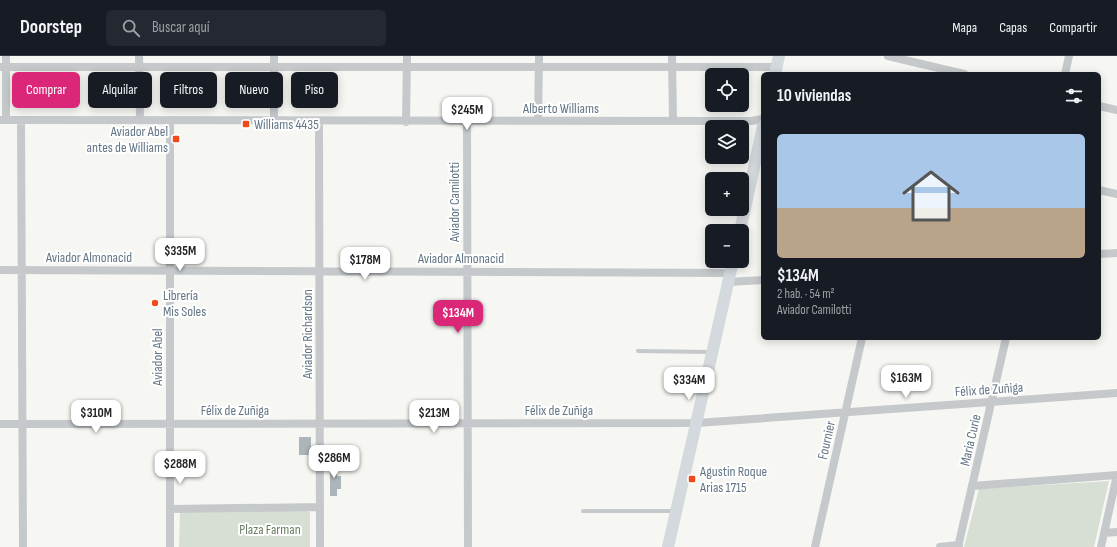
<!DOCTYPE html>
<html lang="es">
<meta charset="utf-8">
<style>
body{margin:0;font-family:"Sofia Sans Condensed",sans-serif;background:#242831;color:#f1f3f6;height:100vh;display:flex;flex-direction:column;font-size:15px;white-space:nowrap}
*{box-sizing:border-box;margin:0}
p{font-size:13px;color:#9ea1a6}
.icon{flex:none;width:22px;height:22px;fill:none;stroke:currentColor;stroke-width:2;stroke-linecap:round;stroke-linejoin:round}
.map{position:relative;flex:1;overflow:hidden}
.drawer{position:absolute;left:761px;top:16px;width:340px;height:268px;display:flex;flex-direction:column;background:#171b24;border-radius:6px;box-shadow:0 2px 10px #0003}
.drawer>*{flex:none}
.hud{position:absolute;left:12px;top:16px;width:380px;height:36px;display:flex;gap:8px}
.buttons{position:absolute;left:705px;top:12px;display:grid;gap:8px}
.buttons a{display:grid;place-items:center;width:44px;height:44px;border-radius:6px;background:#171b24;box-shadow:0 2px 10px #0003;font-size:20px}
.price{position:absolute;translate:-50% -34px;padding:0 9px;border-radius:8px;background:#fff;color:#222;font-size:13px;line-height:26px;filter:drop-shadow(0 1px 2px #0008)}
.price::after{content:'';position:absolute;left:50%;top:24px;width:12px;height:9px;margin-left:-6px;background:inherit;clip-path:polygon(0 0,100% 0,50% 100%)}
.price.active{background:#db2777;color:#fff}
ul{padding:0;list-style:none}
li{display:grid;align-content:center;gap:8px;height:212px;padding:0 16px}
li+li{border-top:1px solid #363941}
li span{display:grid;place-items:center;height:124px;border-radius:6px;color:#555}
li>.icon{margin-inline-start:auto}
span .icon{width:72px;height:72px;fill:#fffc;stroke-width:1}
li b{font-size:17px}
h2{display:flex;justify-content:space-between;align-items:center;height:48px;padding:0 16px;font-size:17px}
.chip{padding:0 14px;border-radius:6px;background:#171b24;box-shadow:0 2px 10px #0003;font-size:14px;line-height:36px}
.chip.active{background:#db2777;color:#fff}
header{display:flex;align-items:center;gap:24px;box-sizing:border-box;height:56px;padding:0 20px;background:#171b24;border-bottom:1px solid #363941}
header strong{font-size:19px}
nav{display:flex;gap:22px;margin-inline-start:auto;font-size:14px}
.search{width:280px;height:36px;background:#242831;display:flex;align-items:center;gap:10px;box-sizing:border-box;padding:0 14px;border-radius:6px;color:#9ea1a6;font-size:15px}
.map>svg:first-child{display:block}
</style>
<header>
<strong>Doorstep</strong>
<div class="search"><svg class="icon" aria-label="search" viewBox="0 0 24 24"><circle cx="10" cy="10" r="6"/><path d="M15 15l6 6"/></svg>Buscar aquí</div>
<nav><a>Mapa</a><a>Capas</a><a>Compartir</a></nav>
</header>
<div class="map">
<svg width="1117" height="491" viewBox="0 0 1117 491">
<rect width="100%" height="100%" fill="#f6f6f2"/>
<!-- green -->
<path fill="#d7ded3" d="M1109 425 1094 491H964L979 433Z
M307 454 310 457V491H179L180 456Z"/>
<!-- building -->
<path fill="#acb5ba" d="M299 381H311V399H299Z
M330 405H337V420H341V433H337V440H330Z"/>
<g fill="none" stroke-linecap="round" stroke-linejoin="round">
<!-- lane -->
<path stroke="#c5c9cc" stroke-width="4" d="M638 295 710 296
M583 455H675"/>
<!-- street -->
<path stroke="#c5c9cc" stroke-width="8" d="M139 0 140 64
M274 0V64
M672 0 673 64
M888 0 964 18
M0 11H776
M1065 18 1069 0
M1099 50 1117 54
M0 64 751 65 763 63
M6 64V0
M21 64 23 491
M467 65 468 491
M538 65 539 0
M319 66 320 491
M406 66 407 0
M1099 134 1117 138
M1099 198 1117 197
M0 214 731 217
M728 226 763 224
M0 368 697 367 1117 337
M972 430 1117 419
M170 453 320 451
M1104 477 1117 476
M170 491V64
M815 491 862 282
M940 491 959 489
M958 491 1006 282
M1101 491 1117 419"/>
<!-- secondary -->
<path stroke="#d4d9dd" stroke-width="12" d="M775 18 779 0
M740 175 763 70
M668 491 733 205"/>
</g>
<!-- markers -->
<g fill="#ef4a1a" stroke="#fff" stroke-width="1.5">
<rect x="242" y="64" width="8" height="8" rx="2"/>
<rect x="172" y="79" width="8" height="8" rx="2"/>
<circle cx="155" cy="247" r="4"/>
<rect x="688" y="419" width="8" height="8" rx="2"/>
</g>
<g text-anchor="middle" stroke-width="4" stroke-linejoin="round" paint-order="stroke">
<!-- street labels -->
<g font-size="14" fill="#637685" stroke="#fff">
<text x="561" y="57">Alberto Williams</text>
<text transform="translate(454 146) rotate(-90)" y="5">Aviador Camilotti</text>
<text x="89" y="206">Aviador Almonacid</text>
<text x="461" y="207">Aviador Almonacid</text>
<text transform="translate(307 278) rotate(-90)" y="5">Aviador Richardson</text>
<text transform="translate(157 301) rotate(-90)" y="5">Aviador Abel</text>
<text transform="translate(989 333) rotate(-4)" y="5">Félix de Zuñiga</text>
<text x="235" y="359">Félix de Zuñiga</text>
<text x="559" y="359">Félix de Zuñiga</text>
<text transform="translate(826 384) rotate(-77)" y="5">Fournier</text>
<text transform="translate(970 384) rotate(-77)" y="5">Maria Curie</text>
</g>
<!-- poi labels -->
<g font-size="14" fill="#637685" stroke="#fff" text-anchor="start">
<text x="254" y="73">Williams 4435</text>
<text x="168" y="80" text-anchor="end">Aviador Abel<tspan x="168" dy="16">antes de Williams</tspan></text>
<text x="163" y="244">Librería<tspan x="163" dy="16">Mis Soles</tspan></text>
<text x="700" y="420">Agustin Roque<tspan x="700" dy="16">Arias 1715</tspan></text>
</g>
<!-- park labels -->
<g font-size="14" fill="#687c62" stroke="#fff">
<text x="270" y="478">Plaza Farman</text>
</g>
</g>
</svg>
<div class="buttons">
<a><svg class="icon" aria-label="locate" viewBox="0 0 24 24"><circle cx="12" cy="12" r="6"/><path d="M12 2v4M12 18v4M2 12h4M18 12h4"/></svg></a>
<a><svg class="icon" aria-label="layers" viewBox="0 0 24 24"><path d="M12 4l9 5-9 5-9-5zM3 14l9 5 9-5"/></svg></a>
<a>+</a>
<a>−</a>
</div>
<b class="price" style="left:467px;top:75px">$245M</b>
<b class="price" style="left:180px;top:216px">$335M</b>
<b class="price" style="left:365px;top:225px">$178M</b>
<b class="price active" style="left:458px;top:278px">$134M</b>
<b class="price" style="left:906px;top:343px">$163M</b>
<b class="price" style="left:689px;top:345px">$334M</b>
<b class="price" style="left:96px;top:378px">$310M</b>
<b class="price" style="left:434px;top:378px">$213M</b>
<b class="price" style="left:334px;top:423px">$286M</b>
<b class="price" style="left:180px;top:429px">$288M</b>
<div class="hud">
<a class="chip active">Comprar</a>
<a class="chip">Alquilar</a>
<a class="chip">Filtros</a>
<a class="chip">Nuevo</a>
<a class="chip">Piso</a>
</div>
<section class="drawer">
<h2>10 viviendas<svg class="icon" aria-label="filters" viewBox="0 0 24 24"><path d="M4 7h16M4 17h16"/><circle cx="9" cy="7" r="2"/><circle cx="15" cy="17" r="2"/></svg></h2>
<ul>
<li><span style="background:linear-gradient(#a9c7e8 60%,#b9a48a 0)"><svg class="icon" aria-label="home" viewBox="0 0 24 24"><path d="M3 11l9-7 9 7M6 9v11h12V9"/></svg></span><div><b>$134M</b><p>2 hab. · 54 m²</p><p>Aviador Camilotti</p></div></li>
</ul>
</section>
</div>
